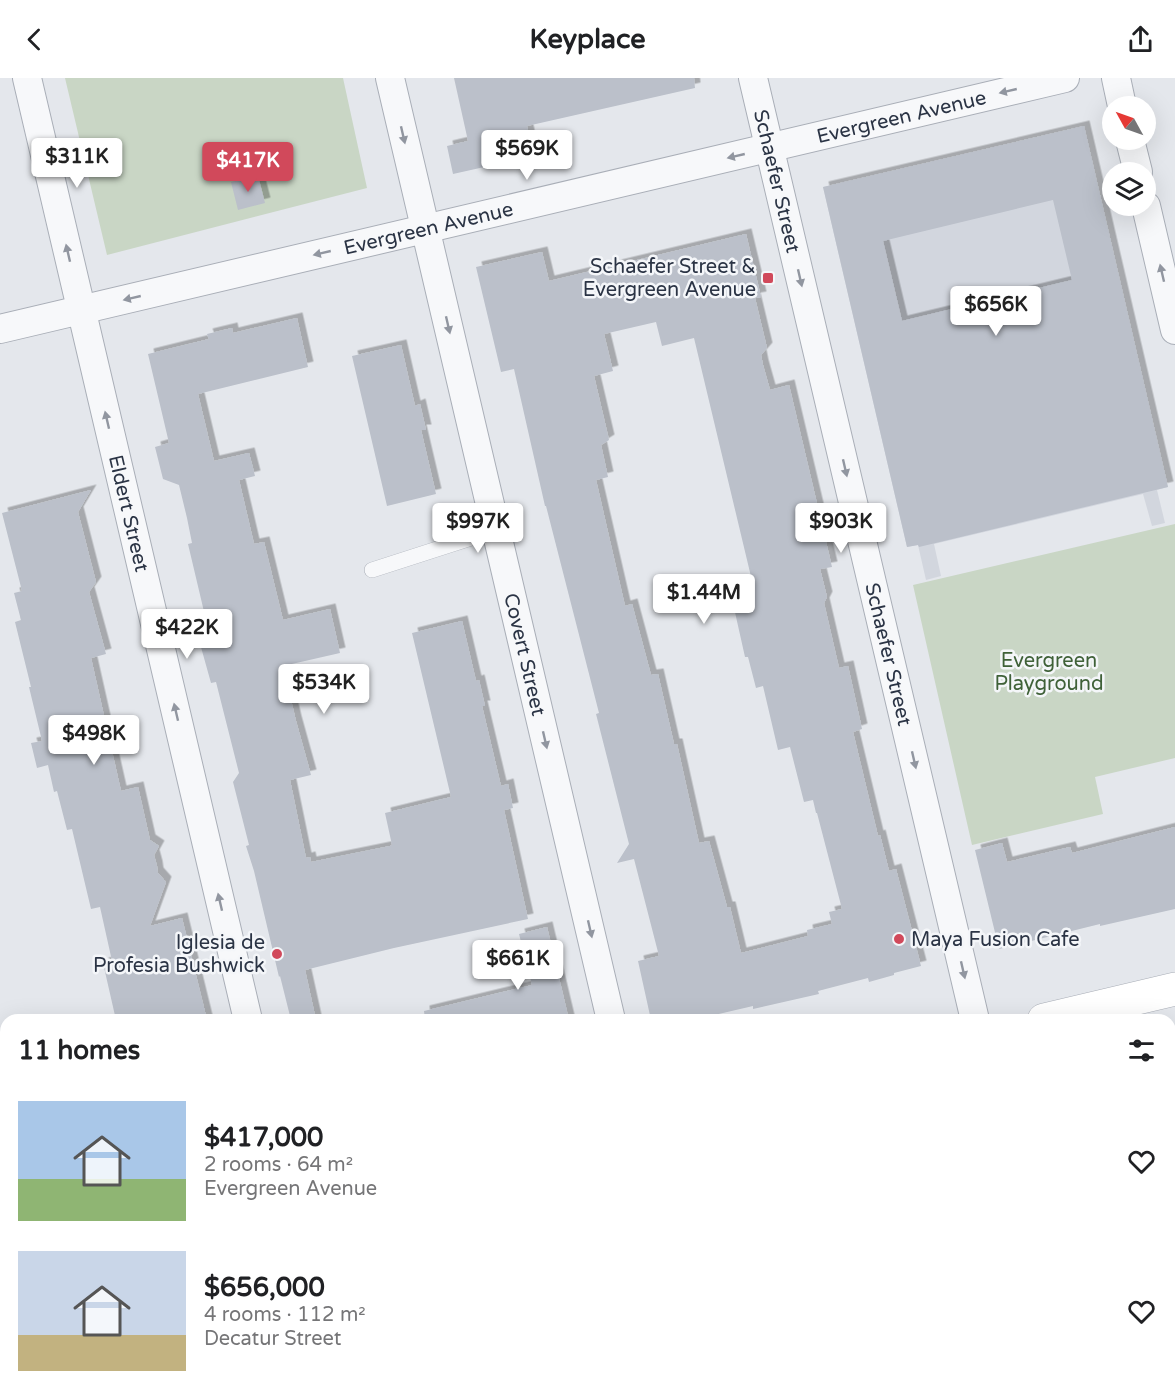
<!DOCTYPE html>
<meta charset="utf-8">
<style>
body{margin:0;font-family:"Varela Round",sans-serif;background:#f6f6f6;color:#202124;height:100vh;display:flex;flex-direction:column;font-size:22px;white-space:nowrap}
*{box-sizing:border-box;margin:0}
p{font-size:20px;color:#757577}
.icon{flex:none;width:33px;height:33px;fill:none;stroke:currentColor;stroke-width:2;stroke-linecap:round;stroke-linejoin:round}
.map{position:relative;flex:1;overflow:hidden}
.side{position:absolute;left:0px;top:936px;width:1176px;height:384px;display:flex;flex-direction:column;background:#fff;border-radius:18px 18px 0 0;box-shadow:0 6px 24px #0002}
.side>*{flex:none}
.needle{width:39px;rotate:310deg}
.buttons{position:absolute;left:1102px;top:18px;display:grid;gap:12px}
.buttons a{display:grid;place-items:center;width:54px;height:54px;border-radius:50%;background:#fff;box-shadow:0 6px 24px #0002;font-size:30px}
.price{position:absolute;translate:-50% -51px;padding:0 14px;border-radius:6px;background:#fff;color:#222;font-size:20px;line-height:39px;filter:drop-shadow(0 2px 3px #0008)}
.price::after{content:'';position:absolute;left:50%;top:36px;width:18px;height:14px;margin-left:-9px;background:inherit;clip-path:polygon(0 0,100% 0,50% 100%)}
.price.active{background:#d1495b;color:#fff}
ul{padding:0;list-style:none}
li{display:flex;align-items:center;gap:18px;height:150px;padding:0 18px}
li span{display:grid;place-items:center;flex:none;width:168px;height:120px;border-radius:0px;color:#555}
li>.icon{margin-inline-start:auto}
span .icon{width:72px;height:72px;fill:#fffc;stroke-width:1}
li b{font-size:26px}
h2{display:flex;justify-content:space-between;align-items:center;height:72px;padding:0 18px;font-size:26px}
header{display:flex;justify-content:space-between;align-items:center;height:78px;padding:0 18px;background:#fff;font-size:27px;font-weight:700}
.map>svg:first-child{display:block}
</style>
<header><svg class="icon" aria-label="back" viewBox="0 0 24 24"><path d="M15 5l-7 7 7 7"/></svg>Keyplace<svg class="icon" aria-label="share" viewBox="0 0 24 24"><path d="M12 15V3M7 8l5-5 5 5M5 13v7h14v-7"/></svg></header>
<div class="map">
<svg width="1175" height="1320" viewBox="0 0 1175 1320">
<defs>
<filter id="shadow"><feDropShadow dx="5.5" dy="-5.5" stdDeviation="0" flood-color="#0004"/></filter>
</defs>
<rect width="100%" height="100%" fill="#e4e7ec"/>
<!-- built -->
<path fill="#d2d6de" d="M1084 48 1168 409 1157 412 1165 445 1152 448 1143 416 934 466 941 498 926 502 918 467 907 469 823 109Z"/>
<!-- green -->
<path fill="#c9d6c5" d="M65 0H343L367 110 107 177Z
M1175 446V680L1095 699 1103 736 972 767 913 507Z"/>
<!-- building -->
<path fill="#bbc0ca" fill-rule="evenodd" filter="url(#shadow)" d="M454 0H694L695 10 527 48 534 78 453 96 447 68 468 63Z
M1084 48 1168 409 919 469 918 467 907 469 823 109ZM1053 122 1072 202 902 243 883 163Z
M258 98 265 125 238 132 231 104Z
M746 156 761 219 755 220 767 270 761 277 763 287 770 312 789 307 832 489 820 491 827 519 824 525 839 590 848 588 862 651 853 654 878 758 880 757 889 793 896 791 921 888 894 895V897L869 904 868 900 818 913 819 916 753 931V928L693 942H651L638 883 659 878 634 781 617 785 629 766 596 636 599 635 546 428H545L514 291 501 294 476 189 542 174 549 203ZM656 244 662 268 694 260 753 507 730 512 745 579H748L756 610 763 608 778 672 790 669 804 724 813 722 816 735H817L842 831 829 834 832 846 807 852 808 858 741 875 730 829H727L709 763 699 765 677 666H674L658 596 651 597 632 526 625 528 596 402 608 399 601 367 609 362 594 298 613 293 604 256Z
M297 240 308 289 198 316 214 383 249 375 255 398 239 402 254 466 264 464 283 542 330 531 340 575 283 588 296 643 311 697 290 702 306 780 310 779 311 784 390 768 392 767 385 735 451 719 412 555 462 543 476 603 479 602 485 628H482L501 708 508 706 513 730 504 732 528 841 394 870 305 892 316 942H291L280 898 279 899 254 793 246 768 249 767 233 704 239 695 216 604 211 605 199 562 210 559 188 466 192 465 187 440 179 407 163 401 155 369 169 365 148 276 209 261 207 256 232 250 233 255Z
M401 267 415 328 420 326 426 352H421L436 416 387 428 352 278Z
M91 412 78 434 96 504 89 514 106 576 91 580 121 713 138 709 150 762 159 768 154 777 157 788 158 795 166 804 150 848 182 840 207 942H116L103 885 112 883 100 829 91 831 72 751 67 752 57 713 54 714 48 687 37 690 31 665 42 663 29 609H31L15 544 21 542 14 515 22 513 2 435Z
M1175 749V831L1100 848V846L999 871 975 772 1002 765 1007 784 1070 769 1072 775Z
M547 849 569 942H425L424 933 532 907 519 856Z"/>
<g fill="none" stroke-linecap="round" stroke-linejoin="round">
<defs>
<path id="service" d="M372 492 496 452"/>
<g id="minor">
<path id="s1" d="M27 0 248 942"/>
<path id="s2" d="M390 0 611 942"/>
<path id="s3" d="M753 0 975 942"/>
<path d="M1116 0 1122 28"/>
<path d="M1130 62 1138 94"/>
<path d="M1146 128 1175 252"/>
<path id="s4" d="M0 251 1065 0"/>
<path d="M335 1314 337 1320"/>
<path d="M696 1314 697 1320"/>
<path d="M1062 1314 1064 1320"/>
</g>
<path id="secondary" d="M1044 942 1175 911
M0 1187 6 1186"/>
</defs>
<!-- service casing -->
<use href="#service" stroke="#a9aeb7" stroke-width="16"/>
<!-- minor casing -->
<use href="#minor" stroke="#a9aeb7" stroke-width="30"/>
<!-- secondary casing -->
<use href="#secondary" stroke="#a9aeb7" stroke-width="34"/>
<!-- service -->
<use href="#service" stroke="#f7f8fa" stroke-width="15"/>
<!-- minor -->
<use href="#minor" stroke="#f7f8fa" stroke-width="28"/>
<!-- secondary -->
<use href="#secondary" stroke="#fff" stroke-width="33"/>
</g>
<!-- one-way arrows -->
<defs><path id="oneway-solid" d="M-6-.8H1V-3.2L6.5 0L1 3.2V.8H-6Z" transform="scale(1.5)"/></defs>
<g fill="#9196a0">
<use href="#oneway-solid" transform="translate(1008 13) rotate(167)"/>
<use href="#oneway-solid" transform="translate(403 57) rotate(77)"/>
<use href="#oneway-solid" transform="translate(736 78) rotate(167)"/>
<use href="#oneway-solid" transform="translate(68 175) rotate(-103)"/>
<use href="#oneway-solid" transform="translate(322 175) rotate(167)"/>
<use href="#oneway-solid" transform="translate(1162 195) rotate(-103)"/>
<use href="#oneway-solid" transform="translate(800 200) rotate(77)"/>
<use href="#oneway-solid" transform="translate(132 220) rotate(167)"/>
<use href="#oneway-solid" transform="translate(448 247) rotate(77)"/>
<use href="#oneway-solid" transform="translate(107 342) rotate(-103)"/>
<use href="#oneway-solid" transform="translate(845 390) rotate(77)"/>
<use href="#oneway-solid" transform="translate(176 634) rotate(-103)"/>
<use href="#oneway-solid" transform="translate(545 662) rotate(77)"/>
<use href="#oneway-solid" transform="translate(914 682) rotate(77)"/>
<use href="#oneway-solid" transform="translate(220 824) rotate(-103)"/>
<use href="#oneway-solid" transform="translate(590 851) rotate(77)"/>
<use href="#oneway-solid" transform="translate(963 892) rotate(77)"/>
</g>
<!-- markers -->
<g fill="#d1495b" stroke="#f4f6f9" stroke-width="2">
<rect x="762" y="194" width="12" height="12" rx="3"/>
<circle cx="899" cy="861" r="6"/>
<circle cx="277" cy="876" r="6"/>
</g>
<g text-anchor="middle" stroke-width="5" stroke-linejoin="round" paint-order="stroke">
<!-- street labels -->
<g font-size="20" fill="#2b3445" stroke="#f4f6f9">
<text dy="7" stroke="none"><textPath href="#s4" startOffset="926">Evergreen Avenue</textPath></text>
<text dy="7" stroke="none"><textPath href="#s3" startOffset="106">Schaefer Street</textPath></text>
<text dy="7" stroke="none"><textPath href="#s4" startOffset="440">Evergreen Avenue</textPath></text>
<text dy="7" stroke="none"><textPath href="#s1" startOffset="447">Eldert Street</textPath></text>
<text dy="7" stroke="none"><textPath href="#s2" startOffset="592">Covert Street</textPath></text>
<text dy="7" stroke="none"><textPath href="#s3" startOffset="592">Schaefer Street</textPath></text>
</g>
<!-- poi labels -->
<g font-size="20" fill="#2b3445" stroke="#f4f6f9" text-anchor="end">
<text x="756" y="195">Schaefer Street &amp;<tspan x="756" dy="23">Evergreen Avenue</tspan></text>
<text x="911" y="868" text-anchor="start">Maya Fusion Cafe</text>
<text x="265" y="871">Iglesia de<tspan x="265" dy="23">Profesia Bushwick</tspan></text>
</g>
<!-- park labels -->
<g font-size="20" fill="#3f6138" stroke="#f4f6f9">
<text x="1049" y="589">Evergreen<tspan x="1049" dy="23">Playground</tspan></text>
</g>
</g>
</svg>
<div class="buttons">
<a><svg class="needle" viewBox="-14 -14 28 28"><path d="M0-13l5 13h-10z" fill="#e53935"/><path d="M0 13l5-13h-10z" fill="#757577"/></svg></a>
<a><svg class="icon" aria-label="layers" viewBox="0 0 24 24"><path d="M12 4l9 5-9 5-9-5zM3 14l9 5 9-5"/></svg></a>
</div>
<b class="price" style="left:527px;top:103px">$569K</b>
<b class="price" style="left:77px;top:111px">$311K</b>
<b class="price active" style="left:248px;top:115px">$417K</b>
<b class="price" style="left:996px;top:259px">$656K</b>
<b class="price" style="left:478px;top:476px">$997K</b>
<b class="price" style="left:841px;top:476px">$903K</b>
<b class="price" style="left:704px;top:547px">$1.44M</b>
<b class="price" style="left:187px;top:582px">$422K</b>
<b class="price" style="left:324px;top:637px">$534K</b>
<b class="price" style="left:94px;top:688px">$498K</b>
<b class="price" style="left:518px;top:913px">$661K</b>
<section class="side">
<h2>11 homes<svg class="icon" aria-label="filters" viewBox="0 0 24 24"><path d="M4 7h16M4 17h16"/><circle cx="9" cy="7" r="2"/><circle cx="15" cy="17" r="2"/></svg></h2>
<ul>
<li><span style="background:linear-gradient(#a9c7e8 65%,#8fb573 0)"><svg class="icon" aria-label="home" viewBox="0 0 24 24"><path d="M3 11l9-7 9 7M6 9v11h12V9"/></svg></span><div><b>$417,000</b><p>2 rooms · 64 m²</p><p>Evergreen Avenue</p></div><svg class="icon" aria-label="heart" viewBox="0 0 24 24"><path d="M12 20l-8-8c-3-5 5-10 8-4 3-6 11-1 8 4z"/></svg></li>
<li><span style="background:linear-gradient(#c9d6e8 70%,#c2b280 0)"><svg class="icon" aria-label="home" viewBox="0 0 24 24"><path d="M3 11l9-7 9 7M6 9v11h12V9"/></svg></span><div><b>$656,000</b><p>4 rooms · 112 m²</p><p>Decatur Street</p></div><svg class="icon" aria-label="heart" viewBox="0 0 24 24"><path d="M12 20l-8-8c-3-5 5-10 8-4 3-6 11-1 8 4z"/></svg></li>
</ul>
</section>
</div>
